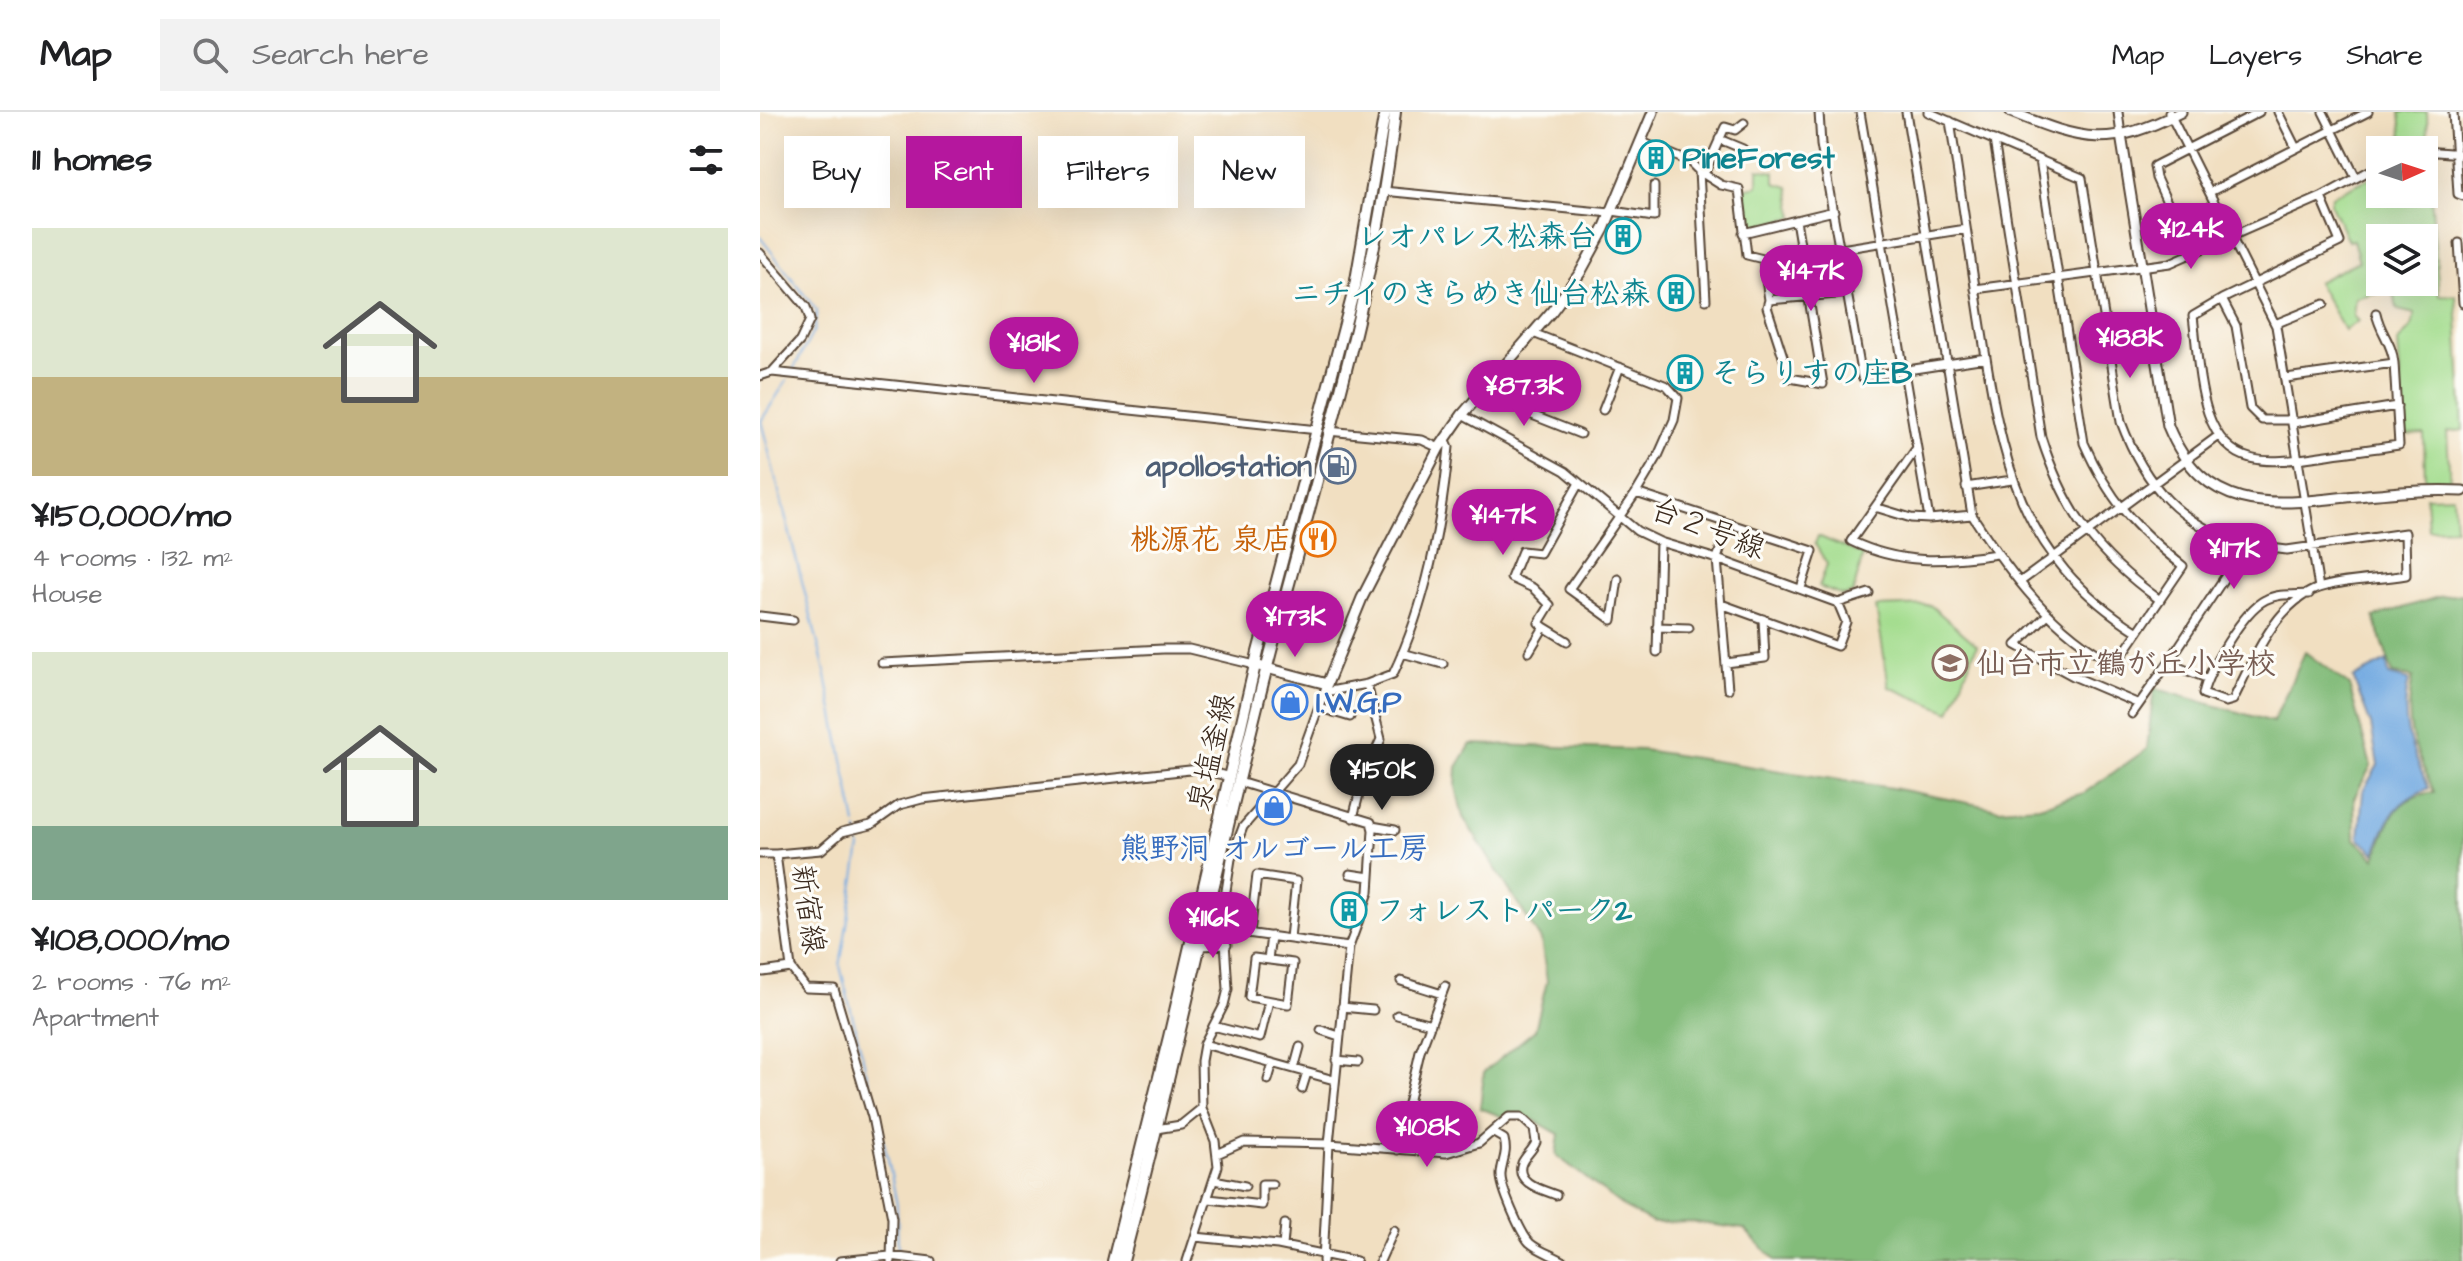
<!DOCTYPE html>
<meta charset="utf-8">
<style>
body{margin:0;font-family:"Architects Daughter","Klee One",sans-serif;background:#f2f2f2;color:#202124;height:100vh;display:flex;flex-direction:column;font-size:30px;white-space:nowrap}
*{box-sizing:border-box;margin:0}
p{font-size:26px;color:#757577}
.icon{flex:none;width:44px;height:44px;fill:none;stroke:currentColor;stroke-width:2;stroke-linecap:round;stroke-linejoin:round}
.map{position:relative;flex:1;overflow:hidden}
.drawer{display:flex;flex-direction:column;background:#fff;width:760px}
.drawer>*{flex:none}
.guide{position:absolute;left:24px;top:24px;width:760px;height:72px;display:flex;gap:16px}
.needle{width:52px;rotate:87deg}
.tools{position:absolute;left:1606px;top:24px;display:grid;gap:16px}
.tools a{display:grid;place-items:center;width:72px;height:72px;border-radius:0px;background:#fff;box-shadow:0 8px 32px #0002;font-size:40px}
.price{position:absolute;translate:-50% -68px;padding:0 18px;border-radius:28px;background:#b5179e;color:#fff;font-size:26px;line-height:52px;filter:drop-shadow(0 2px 4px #0008)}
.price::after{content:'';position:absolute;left:50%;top:48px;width:24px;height:18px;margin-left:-12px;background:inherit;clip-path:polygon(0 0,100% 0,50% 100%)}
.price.current{background:#222;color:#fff}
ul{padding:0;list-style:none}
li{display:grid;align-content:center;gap:16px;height:424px;padding:0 32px}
li span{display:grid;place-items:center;height:248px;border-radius:0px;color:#555}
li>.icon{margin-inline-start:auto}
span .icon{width:144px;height:144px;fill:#fffc;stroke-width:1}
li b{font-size:34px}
h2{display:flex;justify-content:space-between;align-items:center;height:96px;padding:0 32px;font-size:34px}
.tag{padding:0 28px;border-radius:0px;background:#fff;box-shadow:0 8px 32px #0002;font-size:28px;line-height:72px}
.tag.current{background:#b5179e;color:#fff}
header{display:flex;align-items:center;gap:48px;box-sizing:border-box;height:112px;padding:0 40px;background:#fff;border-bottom:2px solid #e0e0e0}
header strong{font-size:38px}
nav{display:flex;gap:44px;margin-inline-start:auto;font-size:28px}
.search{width:560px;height:72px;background:#f2f2f2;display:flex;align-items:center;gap:20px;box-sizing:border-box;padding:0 28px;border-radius:0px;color:#757577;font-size:30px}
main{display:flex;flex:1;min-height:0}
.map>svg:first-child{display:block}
</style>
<header>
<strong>Map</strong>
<div class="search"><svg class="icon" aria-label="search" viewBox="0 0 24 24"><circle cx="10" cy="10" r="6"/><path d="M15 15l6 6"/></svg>Search here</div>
<nav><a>Map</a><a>Layers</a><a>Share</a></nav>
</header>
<main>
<section class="drawer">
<h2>11 homes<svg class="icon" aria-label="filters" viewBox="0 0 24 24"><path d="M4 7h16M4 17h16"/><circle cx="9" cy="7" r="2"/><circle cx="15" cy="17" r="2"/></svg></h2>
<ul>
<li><span style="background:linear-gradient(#dfe7d0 60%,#c2b280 0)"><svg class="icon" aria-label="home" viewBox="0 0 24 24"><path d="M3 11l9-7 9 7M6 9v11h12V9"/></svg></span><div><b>¥150,000/mo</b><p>4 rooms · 132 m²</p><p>House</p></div></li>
<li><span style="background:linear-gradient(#dfe7d0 70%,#7fa58c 0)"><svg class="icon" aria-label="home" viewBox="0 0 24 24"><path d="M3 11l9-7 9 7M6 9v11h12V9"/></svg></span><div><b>¥108,000/mo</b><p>2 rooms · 76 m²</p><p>Apartment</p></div></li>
</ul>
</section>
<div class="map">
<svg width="1703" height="1149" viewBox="0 0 1703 1149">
<rect width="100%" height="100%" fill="#fdfcf7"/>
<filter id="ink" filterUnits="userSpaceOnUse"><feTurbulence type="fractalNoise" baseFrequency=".0125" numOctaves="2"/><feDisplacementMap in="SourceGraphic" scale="16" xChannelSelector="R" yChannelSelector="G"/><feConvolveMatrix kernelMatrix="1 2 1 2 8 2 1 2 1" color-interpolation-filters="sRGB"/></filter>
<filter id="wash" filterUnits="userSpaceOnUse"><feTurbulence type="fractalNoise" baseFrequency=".006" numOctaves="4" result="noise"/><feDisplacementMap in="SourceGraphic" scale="32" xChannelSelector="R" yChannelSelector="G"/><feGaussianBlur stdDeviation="1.8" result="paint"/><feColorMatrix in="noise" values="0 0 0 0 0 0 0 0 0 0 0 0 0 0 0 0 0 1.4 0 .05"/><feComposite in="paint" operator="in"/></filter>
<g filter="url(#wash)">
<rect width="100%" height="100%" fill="#f1dfc1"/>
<!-- green -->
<path fill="#a4dd8f" stroke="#708456" stroke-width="2" fill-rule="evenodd" d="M1640 0H1667L1668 32 1643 35Z
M1664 46H1668L1679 183 1696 184 1703 318 1687 320 1690 371 1665 372 1664 322 1644 323 1638 230 1652 214 1655 202 1638 198 1631 177 1595 186 1593 204 1598 209 1584 218 1557 170 1599 149 1593 128 1588 129 1570 91 1572 84 1620 61V82H1664ZM1620 126H1664V170H1620Z
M998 57 1015 60V71L1029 75 1034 105 992 115 986 112 983 77 998 74Z
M1693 384 1695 416 1668 417 1666 385Z
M1058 424 1103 443 1093 481 1083 484 1059 475 1067 452 1055 432Z
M1170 493 1217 533 1190 600 1129 575 1116 495Z"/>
<!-- forest -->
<path fill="#83bc7a" stroke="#5f734c" stroke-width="2" d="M1703 482V1149H1016L984 1117 934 1110 893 1111 865 1096 796 1043 799 1022C782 1014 761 995 743 1005L720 996 724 960 775 918 787 869 781 828 703 705 696 675 697 655 711 632 883 638 1132 676 1239 697 1279 694 1324 681 1387 637 1394 576 1513 610 1545 540 1589 573 1611 654 1594 686 1595 727 1615 746C1630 710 1631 686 1674 680 1654 634 1643 616 1653 565L1633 562 1614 505 1678 485Z"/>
<!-- water -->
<path fill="#73aae1" stroke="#576a80" stroke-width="2" d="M1627 549 1629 563 1649 568C1639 610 1651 638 1669 676 1632 691 1629 706 1615 741L1599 726 1603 679 1618 653 1611 613 1593 566Z"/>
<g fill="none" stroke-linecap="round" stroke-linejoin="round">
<!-- stream -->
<path stroke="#73aae1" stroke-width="2" d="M0 125 57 199 54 218 33 258
M27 268 1 309 65 559 96 712
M97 718 100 736 80 854 128 1047 137 1093 138 1143"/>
</g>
</g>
<g filter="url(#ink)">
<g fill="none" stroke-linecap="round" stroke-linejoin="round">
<defs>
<path id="street" d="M1059 0 1061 33 1102 265 1226 246
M1100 0 1169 407 1212 403
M1146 0 1212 403C1250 462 1293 520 1356 552L1423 454C1375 416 1349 388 1324 331L1280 48
M1168 0 1322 66 1361 310C1385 374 1420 413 1486 433
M1358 0 1361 23
M1409 0 1516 214 1559 476
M1518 0 1536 36
M1563 0 1595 64
M1693 0 1698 82 1703 84
M1190 9C1200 75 1210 141 1220 208 1241 341 1254 442 1378 520
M959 27 983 37
M1234 28 1281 325C1305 400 1336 442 1400 488
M882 30 930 50 939 59 946 188
M1664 39 1703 42
M939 59 961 73 979 77 987 143 1003 147 1009 188 1007 195 1030 266 1063 272 1036 108
M944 62 965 15 975 18 984 11
M623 79 851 101
M1450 80 1608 0
M852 99 894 105V74
M983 121 1074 99
M1699 131 1703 191
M1081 137 1206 117
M0 141 46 195 50 208 40 229 12 260
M1431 143 1396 66 1394 54 1499 0
M1215 177 1410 151 1561 85 1620 53
M1462 187 1580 130 1561 85
M1009 188 1088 181
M1616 201C1620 221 1632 230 1634 251
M1515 212 1564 192
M773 221 907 274 918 286 914 308 898 344 876 381
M0 264 12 260 558 318
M1526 266 1634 251 1639 333C1613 337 1586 340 1560 344 1511 351 1468 359 1448 301 1438 271 1437 235 1433 204L1462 187 1476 214 1490 296 1502 308H1533
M728 273 772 303 820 322
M843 298 860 255
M702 303 805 359 877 419 900 430 957 447 1078 491 1109 481
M1533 311 1637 294
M568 319 662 328 679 336
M1156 337 1091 429C1140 453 1185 450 1237 442
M1206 375 1252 368
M1115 395 1151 406 1169 407
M858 467 852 508 809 477 876 381 1053 439 1041 476
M1260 470 1458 324
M961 492 1077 534 1086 510 1078 491
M1288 502 1256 533 1313 564 1379 592
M0 504 33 508
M784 515 807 529
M897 515 929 516
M769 540 784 515 779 511 790 493 773 476 751 466 762 439 780 441 819 371
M897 540 900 430
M642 541 683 552
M122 551 403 537H429L495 553
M966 551 1005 546 1003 507
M1408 551 1486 433 1527 438 1645 421 1646 463C1618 468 1586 467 1559 476 1515 491 1492 550 1473 588L1466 590 1443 582C1447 560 1484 498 1505 488 1518 481 1534 483 1549 482
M968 577 957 447 968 412
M565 580 607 572 633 562C667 491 681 413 689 335L685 326
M560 596 590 605
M1372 602 1408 551 1446 566
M479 670 611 710 613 718 609 780 589 835 569 1032 563 1149
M593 706 603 667 621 627 607 572
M612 714 635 718
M0 742H16
M590 762 610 765
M465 818 589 835
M490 821 497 763 536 769 530 826
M440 834 467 833
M494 846 533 851 528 892 489 885Z
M508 848 511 824
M3 860 31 856
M641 869 682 882
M582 895 613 898
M637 903 671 912
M453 914 500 926 509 889
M561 918 579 924
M444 932 574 968
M576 948 598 950
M534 957 540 935
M508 968 513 951
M542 977 547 961
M396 1017 421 1013 442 996
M732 1020 744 1027C748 1043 742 1047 741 1062 740 1075 761 1122 770 1131 779 1139 793 1143 803 1149
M637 1038 660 940 685 874
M457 1042 484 1030 569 1032 686 1041 719 1031 749 1005H761L774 1017 776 1030C773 1038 765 1044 762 1051 754 1071 783 1078 796 1083
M454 1068 485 1074
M449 1087 502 1093V1072H512
M435 1125 518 1133 596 1149
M523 1134 525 1112
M80 1149 130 1144 171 1149
M131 1149 132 1106 112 1005 74 877 46 876 31 856 16 742 61 738 82 720 111 713 139 693 162 687 439 657 470 665
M427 1149 458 1054 455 1029 442 996 441 949 444 932 464 893 468 877 463 798 471 747 483 715 538 652 567 572
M620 1149 634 1118"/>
<path id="secondary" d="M1251 0C1324 30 1349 36 1421 0
M1361 23 1408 314C1444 401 1507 394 1587 385 1626 381 1664 377 1703 379
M495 553 567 572 602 486 679 336 702 303 792 199 820 161 844 117 893 0"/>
<path id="primary" d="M353 1149 409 925 498 540 595 174 625 0
M363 1149C416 948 458 744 510 543 556 365 615 182 635 0"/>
</defs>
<!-- street casing -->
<use href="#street" stroke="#564536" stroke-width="11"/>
<!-- secondary casing -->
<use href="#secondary" stroke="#564536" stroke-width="13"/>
<!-- primary casing -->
<use href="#primary" stroke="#564536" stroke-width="14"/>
<!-- street -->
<use href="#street" stroke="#fff" stroke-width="7"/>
<!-- secondary -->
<use href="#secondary" stroke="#fff" stroke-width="9"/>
<!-- primary -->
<use href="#primary" stroke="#fff" stroke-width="10"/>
</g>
</g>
<!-- icons -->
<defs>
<symbol id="building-ring" viewBox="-11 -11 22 22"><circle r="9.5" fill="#fdfcf7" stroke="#0f9aa8" stroke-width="1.5"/><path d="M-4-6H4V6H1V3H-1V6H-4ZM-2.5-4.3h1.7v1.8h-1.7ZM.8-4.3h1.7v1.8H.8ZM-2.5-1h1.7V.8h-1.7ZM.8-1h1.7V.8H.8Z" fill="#0f9aa8"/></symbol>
<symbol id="fuel-ring" viewBox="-11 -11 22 22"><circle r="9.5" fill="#fdfcf7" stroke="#5c6f8a" stroke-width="1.5"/><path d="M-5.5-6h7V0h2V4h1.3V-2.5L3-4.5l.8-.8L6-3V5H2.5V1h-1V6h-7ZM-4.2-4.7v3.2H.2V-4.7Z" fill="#5c6f8a"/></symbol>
<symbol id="restaurant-ring" viewBox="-11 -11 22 22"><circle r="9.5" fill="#fdfcf7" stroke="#e8710a" stroke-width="1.5"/><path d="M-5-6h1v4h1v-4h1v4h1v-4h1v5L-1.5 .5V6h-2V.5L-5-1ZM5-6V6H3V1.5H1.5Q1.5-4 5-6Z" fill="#e8710a"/></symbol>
<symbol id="school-ring" viewBox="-11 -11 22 22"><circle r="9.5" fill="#fdfcf7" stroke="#8d6e63" stroke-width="1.5"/><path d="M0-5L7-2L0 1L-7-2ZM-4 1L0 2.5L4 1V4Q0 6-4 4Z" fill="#8d6e63"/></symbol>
<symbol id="shop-ring" viewBox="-11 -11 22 22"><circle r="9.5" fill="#fdfcf7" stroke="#3f7fe0" stroke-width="1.5"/><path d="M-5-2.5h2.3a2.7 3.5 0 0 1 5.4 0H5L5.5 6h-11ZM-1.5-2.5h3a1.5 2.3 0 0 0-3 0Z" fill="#3f7fe0"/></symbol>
</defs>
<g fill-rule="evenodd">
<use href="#building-ring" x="876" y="26" width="40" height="40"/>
<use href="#building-ring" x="843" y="104" width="40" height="40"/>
<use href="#building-ring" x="896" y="161" width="40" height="40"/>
<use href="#building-ring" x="905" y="241" width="40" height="40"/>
<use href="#fuel-ring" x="558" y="334" width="40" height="40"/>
<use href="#restaurant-ring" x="538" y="407" width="40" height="40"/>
<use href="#school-ring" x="1170" y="531" width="40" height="40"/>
<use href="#shop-ring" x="510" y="570" width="40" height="40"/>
<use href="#shop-ring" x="494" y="675" width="40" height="40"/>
<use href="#building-ring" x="569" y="778" width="40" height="40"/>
</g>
<g text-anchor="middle" stroke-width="6" stroke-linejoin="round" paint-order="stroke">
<!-- culture labels -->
<g font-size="30" font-weight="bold" fill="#0d838f" stroke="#fdfcf7" text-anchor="start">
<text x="922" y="56">PineForest</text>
<text x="837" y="134" text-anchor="end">レオパレス松森台</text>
<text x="890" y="191" text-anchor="end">ニチイのきらめき仙台松森</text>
<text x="951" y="271">そらりすの庄B</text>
<text x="615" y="808">フォレストパーク2</text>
</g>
<!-- service labels -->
<g font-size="30" font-weight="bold" fill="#4e5e75" stroke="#fdfcf7" text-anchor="end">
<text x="552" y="364">apollostation</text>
</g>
<!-- street labels -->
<g font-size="30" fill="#3b2a1e" stroke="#fdfcf7">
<text transform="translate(948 416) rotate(21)" y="10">台２号線</text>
<text transform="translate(451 640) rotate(-77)" y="10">泉塩釜線</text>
<text transform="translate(49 797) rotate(82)" y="10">新宿線</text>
</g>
<!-- food labels -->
<g font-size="30" font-weight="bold" fill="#c56008" stroke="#fdfcf7" text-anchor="end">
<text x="532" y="437">桃源花 泉店</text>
</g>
<!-- education labels -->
<g font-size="30" font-weight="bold" fill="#785e54" stroke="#fdfcf7" text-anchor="start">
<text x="1216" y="561">仙台市立鶴が丘小学校</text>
</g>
<!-- shop labels -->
<g font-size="30" font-weight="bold" fill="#366cbe" stroke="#fdfcf7" text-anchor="start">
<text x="556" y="600">I.W.G.P</text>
<text x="514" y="746" text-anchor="middle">熊野洞 オルゴール工房</text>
</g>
</g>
</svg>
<div class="tools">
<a><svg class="needle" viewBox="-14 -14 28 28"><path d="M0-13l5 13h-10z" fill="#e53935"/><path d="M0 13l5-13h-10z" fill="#757577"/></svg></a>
<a><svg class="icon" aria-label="layers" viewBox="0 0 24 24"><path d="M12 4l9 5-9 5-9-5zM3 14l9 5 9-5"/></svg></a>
</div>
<b class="price" style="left:1431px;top:159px">¥124K</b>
<b class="price" style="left:1051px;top:201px">¥147K</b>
<b class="price" style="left:1370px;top:268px">¥188K</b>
<b class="price" style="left:274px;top:273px">¥181K</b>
<b class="price" style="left:764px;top:316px">¥87.3K</b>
<b class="price" style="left:743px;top:445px">¥147K</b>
<b class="price" style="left:1474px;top:479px">¥117K</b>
<b class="price" style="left:535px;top:547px">¥173K</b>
<b class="price current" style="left:622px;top:700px">¥150K</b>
<b class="price" style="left:453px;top:848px">¥116K</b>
<b class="price" style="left:667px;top:1057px">¥108K</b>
<div class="guide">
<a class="tag">Buy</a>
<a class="tag current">Rent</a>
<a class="tag">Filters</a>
<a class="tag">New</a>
</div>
</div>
</main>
